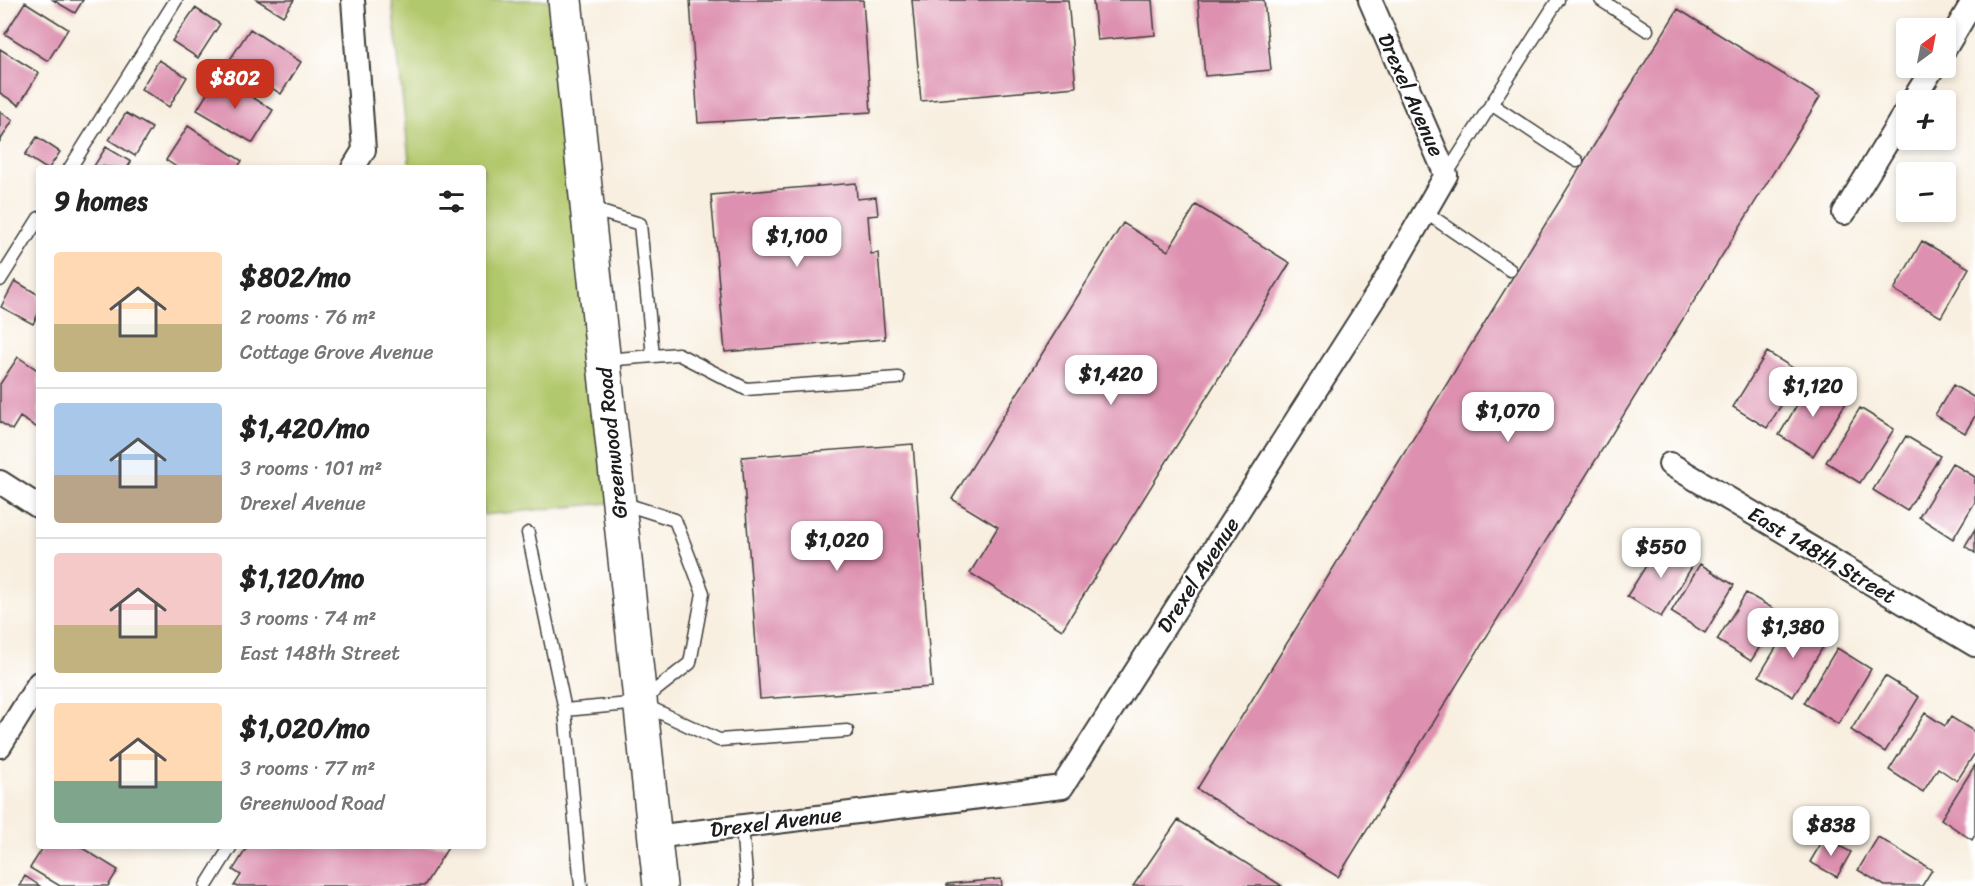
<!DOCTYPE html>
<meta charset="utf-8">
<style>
body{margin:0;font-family:Sriracha,sans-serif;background:#f2f2f2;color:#222;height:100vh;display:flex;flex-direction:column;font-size:22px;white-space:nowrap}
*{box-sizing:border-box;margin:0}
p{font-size:20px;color:#767676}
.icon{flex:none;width:33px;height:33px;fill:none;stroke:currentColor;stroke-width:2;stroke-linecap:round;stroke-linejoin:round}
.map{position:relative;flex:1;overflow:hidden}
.details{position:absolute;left:36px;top:165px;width:450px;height:684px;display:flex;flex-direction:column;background:#fff;border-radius:6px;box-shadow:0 3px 9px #0003}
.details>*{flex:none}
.needle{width:39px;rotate:32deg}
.fabs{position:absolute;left:1896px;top:18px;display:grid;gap:12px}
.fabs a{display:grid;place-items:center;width:60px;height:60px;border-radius:6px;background:#fff;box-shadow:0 3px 9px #0003;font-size:30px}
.price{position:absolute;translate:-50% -51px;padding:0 14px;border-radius:12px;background:#fff;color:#222;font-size:20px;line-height:39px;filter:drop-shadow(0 2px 3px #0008)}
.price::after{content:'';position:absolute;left:50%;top:36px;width:18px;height:14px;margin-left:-9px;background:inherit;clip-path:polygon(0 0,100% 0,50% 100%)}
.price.current{background:#c8321e;color:#fff}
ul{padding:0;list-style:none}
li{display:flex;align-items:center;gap:18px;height:150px;padding:0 18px}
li+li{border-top:2px solid #e0e0e0}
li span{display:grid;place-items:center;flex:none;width:168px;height:120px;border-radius:6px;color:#555}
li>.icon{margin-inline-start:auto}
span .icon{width:72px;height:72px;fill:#fffc;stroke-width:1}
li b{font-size:26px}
h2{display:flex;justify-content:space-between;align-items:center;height:72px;padding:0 18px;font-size:26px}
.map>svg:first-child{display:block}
</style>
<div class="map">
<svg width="1975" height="886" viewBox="0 0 1975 886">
<rect width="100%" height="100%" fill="#fff"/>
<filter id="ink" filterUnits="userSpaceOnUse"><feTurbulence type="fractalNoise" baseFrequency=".0167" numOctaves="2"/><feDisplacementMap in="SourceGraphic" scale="12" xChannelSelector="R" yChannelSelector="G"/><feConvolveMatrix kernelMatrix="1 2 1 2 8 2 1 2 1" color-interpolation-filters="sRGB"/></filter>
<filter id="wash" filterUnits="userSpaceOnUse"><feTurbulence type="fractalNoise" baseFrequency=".008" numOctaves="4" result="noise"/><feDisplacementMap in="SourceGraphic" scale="24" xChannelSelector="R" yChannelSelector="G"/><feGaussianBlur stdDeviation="1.35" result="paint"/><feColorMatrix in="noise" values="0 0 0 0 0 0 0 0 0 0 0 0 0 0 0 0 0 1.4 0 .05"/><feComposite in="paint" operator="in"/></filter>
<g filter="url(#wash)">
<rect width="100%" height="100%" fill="#f8efe0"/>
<!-- green -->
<path fill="#b2c86c" stroke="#677244" stroke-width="1.5" d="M392 0H564L619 502 483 515V168H410Z"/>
<g id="blocks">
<!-- building -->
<path fill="#dd90af" d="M53 0H83L75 13Z
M257 0H294L283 16Z
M690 0H863L871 112 698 123Z
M912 0H1068L1076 87 921 101Z
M1093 0H1152L1155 35 1097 40Z
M1198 0H1264L1271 70 1205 76Z
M25 2 68 29 48 61 5 34Z
M195 8 220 24 198 58 172 41Z
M1678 9 1820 97 1338 877 1197 789Z
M250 29 301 62 281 94 229 61Z
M0 49 39 73 19 105 0 93Z
M159 60 187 77 169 107 141 89Z
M218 76 273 110 253 143 197 110Z
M0 112 13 120 0 141Z
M126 113 152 128 135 156 109 140Z
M188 126 242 161 237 168H178L166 160Z
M37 137 60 152 49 168H45L25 155Z
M106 147 131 162 127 168 94 166Z
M856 183 857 199 876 197 878 215 868 216 871 254 878 253 885 339 725 352 711 195Z
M1196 205 1290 263 1062 630 970 573 998 527 952 499 1123 223 1168 251Z
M1922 241 1969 268 1941 317 1894 290Z
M15 281 39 295V312L33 324 1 307Z
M1767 352 1801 373 1767 428 1733 407Z
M18 357 39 371V429L20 417 12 430 0 422V384Z
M1812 380 1847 401 1813 456 1779 435Z
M1953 385 1975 398V416L1965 433 1935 415Z
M1860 408 1894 429 1860 483 1826 462Z
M1906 436 1940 456 1907 511 1873 490Z
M913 444 932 687 760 699 742 457Z
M1952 463 1975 477V502L1953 539 1919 517Z
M1975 529V553L1965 546Z
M1661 542 1695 562 1661 617 1627 596Z
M1700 564 1734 585 1705 633 1671 612Z
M1746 593 1781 613 1751 661 1717 640Z
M1792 621 1826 642 1793 697 1759 676Z
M1837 648 1871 669 1838 724 1804 703Z
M1885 676 1919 697 1885 752 1851 730Z
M1925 713 1945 726 1951 717 1975 732V753L1957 781 1938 768 1923 792 1889 770Z
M1975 765V835L1972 840 1941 819Z
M1178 820 1282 886H1133Z
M1878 837 1932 870 1922 886H1885L1858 870Z
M1824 838 1851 852 1837 877 1810 862Z
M44 846H79L118 870 108 886H60L30 868Z
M248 846H449L424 886H234L241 875 233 870Z
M25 876 40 886H19Z
M1001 879 1002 886H947V884Z"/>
</g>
</g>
<g filter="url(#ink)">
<use href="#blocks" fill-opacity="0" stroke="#3d3c39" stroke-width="1.5"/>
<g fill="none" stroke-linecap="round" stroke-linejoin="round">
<defs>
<path id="lane" d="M1601 0 1647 30
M1491 104 1577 161
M70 168 176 0
M1446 175 1558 0
M591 209 640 224 653 356
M1425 212 1510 270
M0 280 39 218
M605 360 678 354 746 389 898 378
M622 503 675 520 703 593 690 663 643 700
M528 533 565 710
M742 826 747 886
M206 886 231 846
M581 886 565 710 640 703 719 740 847 731"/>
<path id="street" d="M353 0 364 150 353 168
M1946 47 1974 0
M1913 100 1933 68
M1844 213 1906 111
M1670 464 1975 645
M0 482 39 507
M0 746 39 683
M654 837 1062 787 1382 286 1446 175 1370 0"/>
<path id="secondary" d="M565 0 660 886"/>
</defs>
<!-- lane casing -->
<use href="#lane" stroke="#3d3c39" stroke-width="15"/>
<!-- street casing -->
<use href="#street" stroke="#3d3c39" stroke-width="26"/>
<!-- secondary casing -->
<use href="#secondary" stroke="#3d3c39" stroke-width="36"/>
<!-- lane -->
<use href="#lane" stroke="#fff" stroke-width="12"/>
<!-- street -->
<use href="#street" stroke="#fff" stroke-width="22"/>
<!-- secondary -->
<use href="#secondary" stroke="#fff" stroke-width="33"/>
</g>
</g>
<g text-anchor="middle" stroke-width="4.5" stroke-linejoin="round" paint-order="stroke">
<!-- street labels -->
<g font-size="21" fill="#1c1c1c" stroke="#fff">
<text transform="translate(1411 95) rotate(66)" y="7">Drexel Avenue</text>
<text transform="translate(612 443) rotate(-96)" y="7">Greenwood Road</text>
<text transform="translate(1822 555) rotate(31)" y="7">East 148th Street</text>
<text transform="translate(1198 575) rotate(-57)" y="7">Drexel Avenue</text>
<text transform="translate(776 822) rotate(-7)" y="7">Drexel Avenue</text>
</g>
</g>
</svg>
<div class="fabs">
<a><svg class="needle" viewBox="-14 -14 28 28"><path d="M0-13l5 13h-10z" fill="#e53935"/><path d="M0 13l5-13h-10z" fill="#767676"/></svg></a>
<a>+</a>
<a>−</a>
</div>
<b class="price current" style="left:235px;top:110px">$802</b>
<b class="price" style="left:797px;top:268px">$1,100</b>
<b class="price" style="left:1111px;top:406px">$1,420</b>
<b class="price" style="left:1813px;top:418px">$1,120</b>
<b class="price" style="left:1508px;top:443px">$1,070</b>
<b class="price" style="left:837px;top:572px">$1,020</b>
<b class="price" style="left:1661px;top:579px">$550</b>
<b class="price" style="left:1793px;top:659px">$1,380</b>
<b class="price" style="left:1831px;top:857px">$838</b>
<section class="details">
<h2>9 homes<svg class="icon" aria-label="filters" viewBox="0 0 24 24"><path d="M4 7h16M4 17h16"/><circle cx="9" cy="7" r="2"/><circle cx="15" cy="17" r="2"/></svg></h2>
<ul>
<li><span style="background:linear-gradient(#ffd9b3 60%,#c2b280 0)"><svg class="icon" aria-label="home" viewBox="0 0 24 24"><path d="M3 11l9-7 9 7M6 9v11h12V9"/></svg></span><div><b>$802/mo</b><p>2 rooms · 76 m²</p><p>Cottage Grove Avenue</p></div></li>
<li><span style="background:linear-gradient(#a9c7e8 60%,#b9a48a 0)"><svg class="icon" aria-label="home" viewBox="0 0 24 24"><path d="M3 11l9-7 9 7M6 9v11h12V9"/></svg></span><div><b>$1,420/mo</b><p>3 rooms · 101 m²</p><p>Drexel Avenue</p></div></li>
<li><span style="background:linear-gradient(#f6c9c9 60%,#c2b280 0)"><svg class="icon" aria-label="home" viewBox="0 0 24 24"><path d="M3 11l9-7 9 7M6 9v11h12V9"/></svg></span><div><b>$1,120/mo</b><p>3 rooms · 74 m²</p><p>East 148th Street</p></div></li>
<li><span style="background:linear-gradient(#ffd9b3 65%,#7fa58c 0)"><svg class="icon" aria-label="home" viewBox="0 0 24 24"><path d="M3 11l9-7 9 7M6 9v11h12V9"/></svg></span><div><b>$1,020/mo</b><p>3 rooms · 77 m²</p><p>Greenwood Road</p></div></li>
</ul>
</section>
</div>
